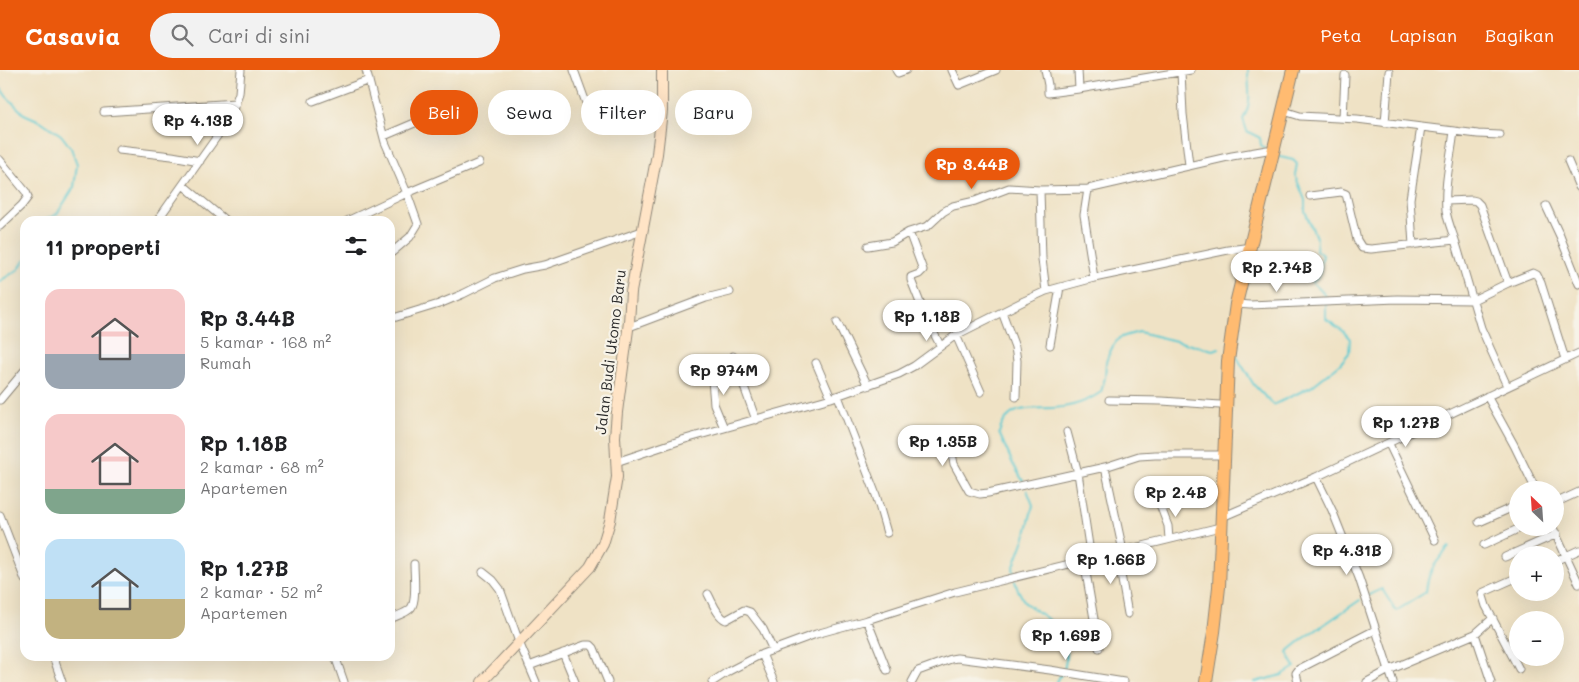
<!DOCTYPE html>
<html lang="id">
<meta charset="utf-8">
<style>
body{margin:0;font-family:Mali,sans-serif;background:#f2f2f2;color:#202124;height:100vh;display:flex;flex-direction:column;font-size:19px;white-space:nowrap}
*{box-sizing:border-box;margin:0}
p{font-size:16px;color:#757577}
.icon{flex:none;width:28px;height:28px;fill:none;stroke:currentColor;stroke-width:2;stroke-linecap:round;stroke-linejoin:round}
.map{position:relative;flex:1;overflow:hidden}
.details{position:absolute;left:20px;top:146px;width:375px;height:445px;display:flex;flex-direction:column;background:#fff;border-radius:15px;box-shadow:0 5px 20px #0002}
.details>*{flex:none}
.top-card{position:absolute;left:410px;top:20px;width:475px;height:45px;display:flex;gap:10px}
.needle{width:32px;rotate:335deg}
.buttons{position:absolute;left:1509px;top:411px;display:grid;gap:10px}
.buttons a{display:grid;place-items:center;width:55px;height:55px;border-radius:50%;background:#fff;box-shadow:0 5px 20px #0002;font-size:25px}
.price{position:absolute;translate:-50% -42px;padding:0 11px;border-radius:18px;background:#fff;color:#222;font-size:16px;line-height:32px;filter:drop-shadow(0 1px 2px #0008)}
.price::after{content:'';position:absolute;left:50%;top:30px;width:15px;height:11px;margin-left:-8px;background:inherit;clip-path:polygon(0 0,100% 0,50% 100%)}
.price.current{background:#ea580c;color:#fff}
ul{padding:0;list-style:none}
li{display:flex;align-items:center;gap:15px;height:125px;padding:0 25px}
li span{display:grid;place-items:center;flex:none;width:140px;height:100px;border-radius:15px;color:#555}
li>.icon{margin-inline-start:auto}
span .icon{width:60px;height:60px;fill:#fffc;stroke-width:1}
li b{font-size:21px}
h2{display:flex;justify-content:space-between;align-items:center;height:60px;padding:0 25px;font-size:21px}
.tag{padding:0 18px;border-radius:22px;background:#fff;box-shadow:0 5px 20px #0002;font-size:18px;line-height:45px}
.tag.current{background:#ea580c;color:#fff}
header{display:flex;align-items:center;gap:30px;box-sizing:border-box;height:70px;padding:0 25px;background:#ea580c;color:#fff}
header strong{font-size:24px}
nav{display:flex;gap:28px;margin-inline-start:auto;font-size:18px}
.search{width:350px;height:45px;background:#f2f2f2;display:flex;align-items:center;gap:12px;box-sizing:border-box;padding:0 18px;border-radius:28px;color:#757577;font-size:19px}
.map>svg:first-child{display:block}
</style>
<header>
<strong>Casavia</strong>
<div class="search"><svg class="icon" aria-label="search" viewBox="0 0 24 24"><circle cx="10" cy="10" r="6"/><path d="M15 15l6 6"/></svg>Cari di sini</div>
<nav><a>Peta</a><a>Lapisan</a><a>Bagikan</a></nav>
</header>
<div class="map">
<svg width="1579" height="612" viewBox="0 0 1579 612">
<rect width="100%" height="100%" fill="#f7f3e8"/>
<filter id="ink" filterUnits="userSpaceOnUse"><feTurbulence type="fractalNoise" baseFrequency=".02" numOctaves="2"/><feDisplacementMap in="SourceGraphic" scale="10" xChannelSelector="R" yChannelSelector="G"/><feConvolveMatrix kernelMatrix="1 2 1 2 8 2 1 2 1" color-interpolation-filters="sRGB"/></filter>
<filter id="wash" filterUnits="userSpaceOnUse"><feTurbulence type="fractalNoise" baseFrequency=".0096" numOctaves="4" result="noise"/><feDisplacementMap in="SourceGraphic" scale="20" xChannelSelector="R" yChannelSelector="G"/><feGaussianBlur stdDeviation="1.12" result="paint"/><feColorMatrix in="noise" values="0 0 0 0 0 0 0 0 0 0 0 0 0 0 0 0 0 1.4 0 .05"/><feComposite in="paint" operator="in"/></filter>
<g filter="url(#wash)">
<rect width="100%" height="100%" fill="#efe2c5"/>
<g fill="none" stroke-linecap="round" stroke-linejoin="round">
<!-- stream -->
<path stroke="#5dcad1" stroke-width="2" d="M1248 0C1248 19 1253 32 1243 49L1247 61 1260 68 1261 75 1264 78
M0 17 6 26 24 44 42 52 61 65 71 78 77 94 74 117 57 144 44 151
M1276 86 1293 90 1297 94 1295 105 1305 130V141L1317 170 1316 180 1323 185 1319 206 1312 212C1317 217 1325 222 1326 230
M0 211 19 199 25 189
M1235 284 1254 315 1273 335 1311 317 1340 294 1349 283 1350 269 1343 261 1326 249V234
M1023 411 1013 394 999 363C1007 334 1030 339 1053 338 1070 337 1087 332 1101 322L1105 308 1106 292 1109 284 1113 276 1119 268 1128 265 1139 262 1213 280 1219 278
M1015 506 1013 499 1026 464 1033 435 1027 420
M1015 511 1017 518 1025 533 1062 559 1066 566V590L1064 600
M1369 525 1382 519 1396 541 1426 522C1428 499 1436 493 1449 477
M1057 612 1061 604
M1255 612 1282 605 1295 597 1287 582 1303 569 1360 530"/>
</g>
</g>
<g filter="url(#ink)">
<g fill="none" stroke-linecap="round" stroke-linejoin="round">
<defs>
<path id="street" d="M366 0 385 72 407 123 479 93
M574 0 589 41C592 44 594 47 598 48 614 52 646 44 662 41
M896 0 898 3 906 0
M952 0 959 15 996 0
M1045 0 1048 15V23L1079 19 1191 0
M1078 0 1079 19
M1181 2 1183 44 1189 95
M313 31 369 10
M1284 41 1300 46 1357 49 1478 64 1500 65
M104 42 236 33
M1343 48 1345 5
M1385 53 1389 2
M1454 61C1451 87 1444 114 1446 140 1447 150 1452 161 1455 170
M384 66 464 32
M119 80 172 86 200 91
M0 90 26 122 28 127 22 135 0 156
M1568 91 1579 117
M183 115 226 151
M1088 119 1084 145 1094 208
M1040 120 1042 189 1046 221
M1310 126 1341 122 1346 124 1357 170 1362 178 1371 179 1455 170 1481 258 1507 316
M1446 131 1472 130 1476 131 1480 135 1508 213
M1546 136 1560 166 1579 214
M157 151 230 48 239 23 241 0
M347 151 407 123 418 154 410 167 390 184
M909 162 923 200 919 204 911 207V210L926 248 940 275
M1413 175 1410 129 1421 57
M868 176 892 172 909 162 928 156 943 142 953 136 975 131 1009 118 1040 120 1088 119 1232 86 1267 80
M1236 234 1250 235 1397 229 1473 230 1508 213 1533 203 1537 205 1541 213 1565 289
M1002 242 1015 277 1017 291 1016 327
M390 249 439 234 463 224 495 208 523 199 545 195 642 161
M837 252 868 316
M629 257 706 228 730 222
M956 265 981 322
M1050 275 1060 217
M733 286 756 350
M816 293 831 328
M711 298 714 334 724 358
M838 326 876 425 887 463
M1487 326 1514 375 1536 420
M0 330 25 300
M1109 330 1162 331 1220 335
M948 362 954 394 969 421 980 424 988 423 1105 397 1139 386 1155 385H1218
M1067 362 1078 403 1091 489
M1389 374 1435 470
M616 392 682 370 831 328 899 304 914 296 956 265 1024 231 1046 221 1094 208 1228 180 1244 178
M1105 397 1123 481
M1316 407 1332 440 1359 508 1393 612
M1159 432 1168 456 1169 469
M1555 433 1579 422
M0 445 25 510
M1222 447 1316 407 1579 283
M1479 452 1518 435
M1553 458 1579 514
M1484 475 1520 458
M1117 482 1128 544
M1505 487 1557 464
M1084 491 1099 578
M1555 491 1579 480
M483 502 493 510 500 519 519 572 536 612
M1518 507 1482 523 1486 536 1519 599
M708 524C713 533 717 546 726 550L744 540 750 542 763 559 773 580
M390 549C396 546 407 543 411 538 417 531 414 504 414 494
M867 550 887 600
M1475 564 1491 612
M563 583 575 612
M762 584 774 612
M53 586 62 612
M335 586 344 612
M529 596 585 575H591L594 578 608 612
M712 612 729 601 762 584 816 564 867 550 955 522 1216 458
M912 612 918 601 951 589 957 588 1050 600 1124 612
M1298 612 1296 603 1299 599 1375 560
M1367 612 1389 600 1475 564 1493 548"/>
<path id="secondary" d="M482 612 590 497 603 474 606 464 610 451 615 419 617 407 615 367 617 342 629 252 631 222 657 84 662 41V0"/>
<path id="highway" d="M1206 612 1214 562 1219 517 1228 291 1236 234 1293 0"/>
</defs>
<!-- street casing -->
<use href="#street" stroke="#8d8678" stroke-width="9"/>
<!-- secondary casing -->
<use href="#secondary" stroke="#8d8678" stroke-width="12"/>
<!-- highway casing -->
<use href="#highway" stroke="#8d8678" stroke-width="14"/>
<!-- street -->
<use href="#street" stroke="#fff" stroke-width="7"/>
<!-- secondary -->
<use href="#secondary" stroke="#ffe4c6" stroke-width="10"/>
<!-- highway -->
<use href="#highway" stroke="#ffbb71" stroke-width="12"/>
</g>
</g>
<g text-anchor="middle" stroke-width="4.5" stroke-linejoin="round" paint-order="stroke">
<!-- street labels -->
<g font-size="15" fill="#2b2b2b" stroke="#f7f3e8">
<text transform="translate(611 282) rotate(-83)" y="5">Jalan Budi Utomo Baru</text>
</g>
</g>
</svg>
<div class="buttons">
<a><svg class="needle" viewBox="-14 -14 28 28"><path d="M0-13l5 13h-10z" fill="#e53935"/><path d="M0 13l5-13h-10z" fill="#757577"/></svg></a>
<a>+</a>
<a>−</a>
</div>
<b class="price" style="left:198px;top:76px">Rp 4.13B</b>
<b class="price current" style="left:972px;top:120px">Rp 3.44B</b>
<b class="price" style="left:1277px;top:223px">Rp 2.74B</b>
<b class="price" style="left:927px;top:272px">Rp 1.18B</b>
<b class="price" style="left:724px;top:326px">Rp 974M</b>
<b class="price" style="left:1406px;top:378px">Rp 1.27B</b>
<b class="price" style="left:943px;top:397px">Rp 1.35B</b>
<b class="price" style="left:1176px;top:448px">Rp 2.4B</b>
<b class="price" style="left:1347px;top:506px">Rp 4.31B</b>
<b class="price" style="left:1111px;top:515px">Rp 1.66B</b>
<b class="price" style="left:1066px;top:591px">Rp 1.69B</b>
<div class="top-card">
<a class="tag current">Beli</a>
<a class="tag">Sewa</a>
<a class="tag">Filter</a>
<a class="tag">Baru</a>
</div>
<section class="details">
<h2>11 properti<svg class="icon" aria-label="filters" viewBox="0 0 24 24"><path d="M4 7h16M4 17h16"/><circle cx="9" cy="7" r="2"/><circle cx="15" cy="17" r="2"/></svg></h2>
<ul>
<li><span style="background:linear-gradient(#f6c9c9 65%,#9aa5b1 0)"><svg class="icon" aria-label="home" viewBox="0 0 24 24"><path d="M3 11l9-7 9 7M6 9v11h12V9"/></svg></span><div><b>Rp 3.44B</b><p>5 kamar · 168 m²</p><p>Rumah</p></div></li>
<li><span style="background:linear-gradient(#f6c9c9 75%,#7fa58c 0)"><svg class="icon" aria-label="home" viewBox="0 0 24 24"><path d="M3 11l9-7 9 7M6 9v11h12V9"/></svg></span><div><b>Rp 1.18B</b><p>2 kamar · 68 m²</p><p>Apartemen</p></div></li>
<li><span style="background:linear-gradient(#bfe0f5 60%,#c2b280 0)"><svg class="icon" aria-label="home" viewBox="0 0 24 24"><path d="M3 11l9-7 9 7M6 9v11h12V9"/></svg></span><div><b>Rp 1.27B</b><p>2 kamar · 52 m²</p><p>Apartemen</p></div></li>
</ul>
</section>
</div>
